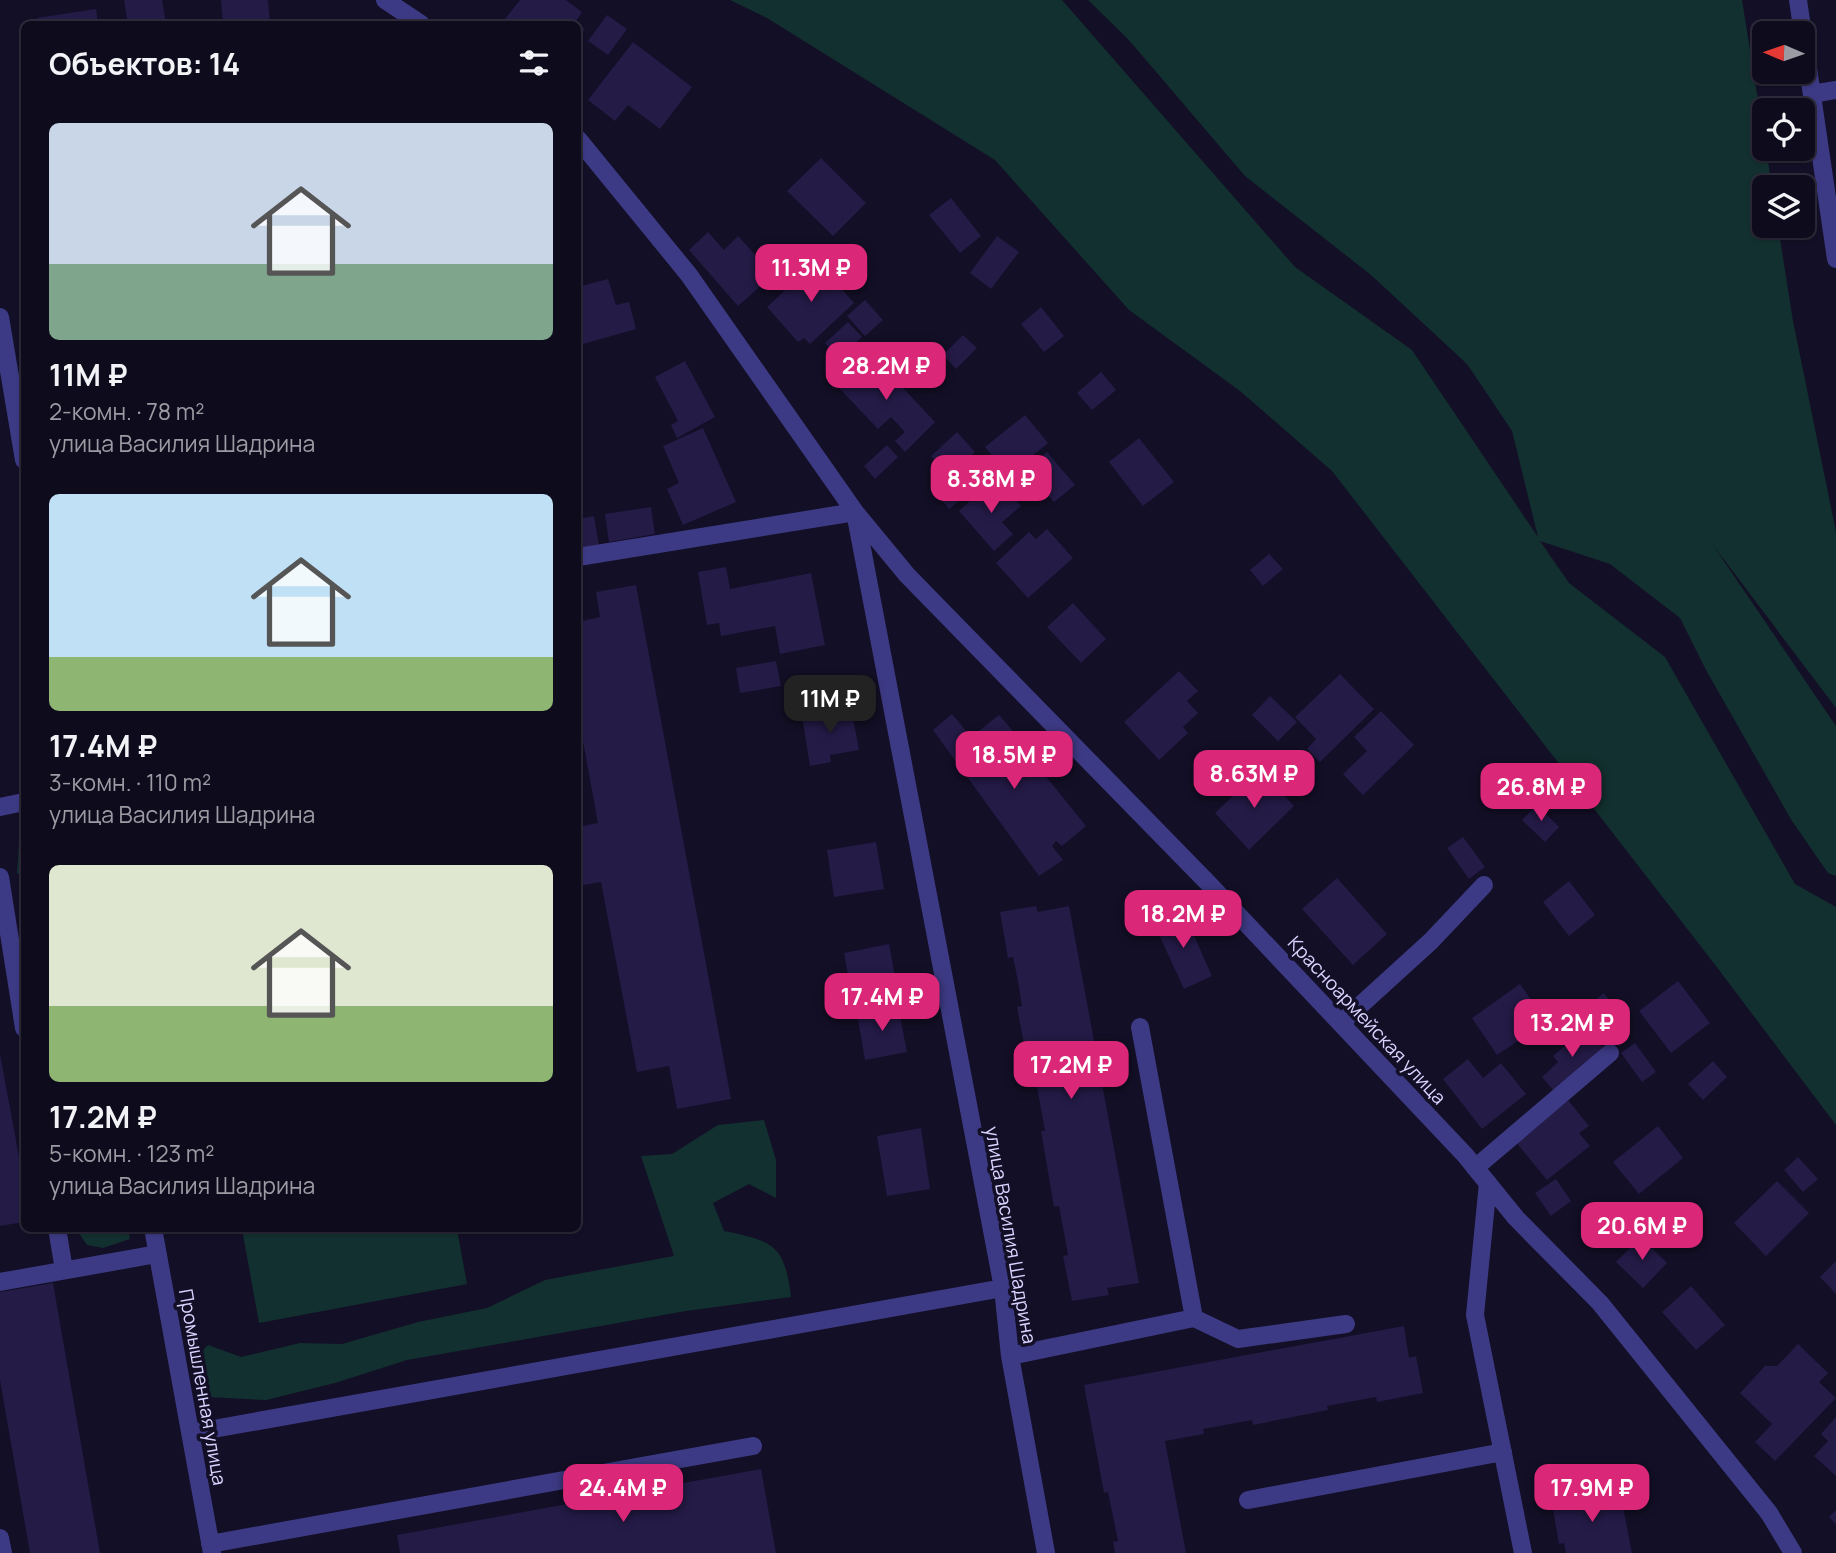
<!DOCTYPE html>
<html lang="ru">
<meta charset="utf-8">
<style>
body{margin:0;font-family:Manrope,sans-serif;background:#171425;color:#f1f3f6;height:100vh;display:flex;flex-direction:column;font-size:26px;white-space:nowrap}
*{box-sizing:border-box;margin:0}
p{font-size:23px;color:#9b9ba3}
.icon{flex:none;width:38px;height:38px;fill:none;stroke:currentColor;stroke-width:2;stroke-linecap:round;stroke-linejoin:round}
.map{position:relative;flex:1;overflow:hidden}
.details{position:absolute;left:21px;top:21px;width:560px;height:1211px;display:flex;flex-direction:column;background:#0e0b1c;border-radius:10px;box-shadow:0 2px 5px #0004,0 0 0 2px #2e2b3b}
.details>*{flex:none}
.needle{width:46px;rotate:272deg}
.controls{position:absolute;left:1752px;top:21px;display:grid;gap:14px}
.controls a{display:grid;place-items:center;width:63px;height:63px;border-radius:10px;background:#0e0b1c;box-shadow:0 2px 5px #0004,0 0 0 2px #2e2b3b;font-size:35px}
.price{position:absolute;translate:-50% -60px;padding:0 16px;border-radius:14px;background:#db2777;color:#fff;font-size:23px;line-height:46px;filter:drop-shadow(0 2px 4px #0008)}
.price::after{content:'';position:absolute;left:50%;top:42px;width:21px;height:16px;margin-left:-10px;background:inherit;clip-path:polygon(0 0,100% 0,50% 100%)}
.price.active{background:#222;color:#fff}
ul{padding:0;list-style:none}
li{display:grid;align-content:center;gap:14px;height:371px;padding:0 28px}
li span{display:grid;place-items:center;height:217px;border-radius:10px;color:#555}
li>.icon{margin-inline-start:auto}
span .icon{width:126px;height:126px;fill:#fffc;stroke-width:1}
li b{font-size:30px}
h2{display:flex;justify-content:space-between;align-items:center;height:84px;padding:0 28px;font-size:30px}
.map>svg:first-child{display:block}
</style>
<div class="map">
<svg width="1836" height="1553" viewBox="0 0 1836 1553">
<rect width="100%" height="100%" fill="#130f26"/>
<!-- green -->
<path fill="#12302f" d="M730 0H1062L1295 267 1412 350 1538 537 1512 431 1467 364 1371 275 1245 176 1128 39 1088 0H1742L1772 187H1764V226H1778L1793 321 1836 532V708L1713 545 1836 726V876L1828 873 1792 821 1706 670 1680 618 1610 564 1540 541 1569 583 1665 657 1795 884 1836 907V1125L1716 966 1332 471 1240 391 1129 310 995 160 767 18Z
M24 838V874H17L19 841Z
M764 1120 776 1160V1198L749 1184 713 1203 724 1231C773 1241 785 1245 791 1297L686 1311 407 1360 335 1383 266 1400 208 1397 196 1358 208 1345 241 1357 300 1343 342 1344 418 1322 487 1308 545 1280 674 1256 641 1156 672 1154 718 1125Z
M76 1229H128L130 1239 103 1248 87 1245Z
M242 1229H457L467 1284 259 1323Z"/>
<!-- building -->
<path fill="#241b47" d="M124 0H162L166 24H128Z
M221 0H268L270 24H223Z
M520 0H566L582 12 576 21 585 29 578 39V24H501Z
M96 9 98 24H37V18Z
M607 15 627 29 608 55 588 41Z
M633 42 692 87 660 129 628 105 615 121 588 100Z
M821 158 866 203 833 236 787 191Z
M951 198 981 236 960 253 929 215Z
M708 232 724 250 738 236 767 268 757 277 763 284 738 306 689 250Z
M997 236 1019 252 991 289 970 273Z
M817 261 854 303 810 344 804 338 798 342 767 307Z
M608 279 616 305 629 302 636 329 583 344 578 322V287Z
M865 300 883 320 865 336 847 316Z
M1041 307 1064 336 1044 352 1021 324Z
M848 322 862 337 839 358 825 343Z
M963 335 977 348 956 369 943 355Z
M872 355 935 422 905 452 895 441 905 432 891 417 878 429 838 387Z
M685 361 715 417 677 438 671 425 678 421 655 377Z
M1101 372 1116 390 1092 410 1077 393Z
M1025 415 1048 443 1008 476 985 447Z
M703 428 736 502 683 525 667 489 679 483 663 446Z
M957 432 975 452 949 477 931 456Z
M1139 438 1174 482 1143 506 1109 462Z
M887 445 898 457 875 479 864 466Z
M1047 452 1075 485 1054 502 1026 470Z
M972 474 980 484 949 509 941 499Z
M1003 485 1021 506 1002 522 1013 534 994 551 959 511 986 486 993 494Z
M651 507 655 534 609 542 605 514Z
M594 516 599 546 579 549 578 519Z
M1047 529 1073 558 1028 598 996 563 1029 532 1036 539Z
M1269 554 1283 569 1263 586 1250 570Z
M726 567 730 589 811 573 825 645 780 654 775 626 721 636 719 623 707 625 698 572Z
M636 585 731 1099 677 1109 669 1066 637 1072 601 882 578 886V827L598 823 578 714V622L600 617 596 592Z
M1073 603 1106 639 1081 663 1047 627Z
M776 661 781 686 740 693 736 668Z
M1179 671 1198 691 1187 701 1198 713 1183 727 1188 733 1159 760 1124 722Z
M1340 674 1374 709 1320 762 1307 749 1316 739 1295 717Z
M1270 696 1297 722 1278 741 1252 715Z
M851 707 859 750 830 755 831 762 810 766 802 716Z
M1381 711 1414 745 1363 795 1343 774 1367 751 1354 737Z
M952 714 971 737 999 715 1013 731 987 751 995 762 1019 743 1086 826 1062 846 1056 841 1052 846 1063 860 1039 876 933 730Z
M1260 770 1294 806 1249 850 1215 813Z
M1537 805 1559 827 1545 842 1522 820Z
M1463 837 1485 867 1469 879 1447 848Z
M876 842 884 889 834 897 827 850Z
M1337 878 1387 934 1353 965 1302 909Z
M1569 881 1595 915 1569 936 1543 902Z
M1036 906 1038 912 1069 906 1139 1283 1107 1288 1109 1295 1072 1301 1063 1256 1068 1255 1059 1206 1054 1207 1041 1131H1045L1036 1081 1031 1082 1017 1007 1022 1006 1018 981 1013 957 1008 958 1000 912Z
M1183 911 1212 976 1184 989 1154 924Z
M889 944 896 982 851 991 844 953Z
M1678 981 1710 1023 1671 1053 1639 1011Z
M1520 984 1546 1022 1497 1055 1472 1018Z
M1604 993 1625 1022 1611 1033 1590 1004Z
M898 1006 907 1052 865 1060 857 1013Z
M1585 1028 1603 1048 1554 1091 1542 1077 1558 1062 1553 1056Z
M1635 1043 1656 1072 1642 1082 1621 1053Z
M0 1054 24 1184V1222L0 1226Z
M1468 1059 1483 1078 1501 1063 1526 1094 1482 1129 1443 1079Z
M1713 1061 1727 1077 1703 1100 1688 1084Z
M1568 1100 1589 1126 1579 1133 1590 1146 1547 1180 1515 1141Z
M1658 1126 1683 1158 1639 1194 1613 1162Z
M921 1128 930 1189 887 1196 877 1136Z
M1798 1157 1818 1179 1803 1192 1784 1170Z
M1556 1179 1571 1201 1551 1216 1535 1193Z
M1777 1181 1809 1213 1766 1256 1734 1223Z
M1641 1237 1667 1263 1643 1288 1616 1262Z
M1836 1261V1294L1820 1277Z
M53 1283 100 1553H30L0 1380V1292Z
M1691 1286 1725 1325 1696 1350 1662 1312Z
M1404 1326 1409 1358 1416 1356 1423 1393 1377 1402 1376 1397 1327 1406 1328 1410 1253 1425 1252 1420 1203 1429 1204 1434 1165 1441 1186 1553H1115L1113 1542 1118 1541 1108 1492 1104 1493 1084 1385Z
M1798 1344 1828 1373 1819 1382 1836 1398 1775 1461 1755 1442 1772 1424 1740 1393 1765 1366H1777Z
M1836 1417V1476L1814 1456 1828 1441 1821 1434Z
M761 1469 776 1553H400L397 1535Z
M1587 1491 1588 1498 1620 1492 1632 1553H1566L1564 1543 1559 1544 1551 1498Z
M1836 1510V1524L1829 1517Z"/>
<g fill="none" stroke-linecap="round" stroke-linejoin="round">
<!-- minor -->
<path stroke="#3d3a85" stroke-width="18" d="M385 0 421 24
M1798 0 1836 259
M1812 94 1836 90
M578 139 689 275 855 512 907 575 1208 883 1465 1155 1516 1218 1600 1303 1769 1513 1793 1553
M0 317 24 460
M578 557 855 512 1003 1288 1010 1356 1046 1553
M0 807 24 802
M0 877 24 1028
M1341 1023 1431 941 1484 885
M1475 1168 1610 1053
M1488 1183 1475 1315 1523 1553
M57 1228 64 1270
M153 1228 212 1553
M0 1282 157 1254
M1194 1318 1238 1339 1346 1324
M1010 1356 1194 1318 1140 1027
M191 1433 1003 1288
M1248 1500 1503 1452
M0 1538 3 1553
M210 1544 753 1446"/>
</g>
<g text-anchor="middle" stroke-width="7" stroke-linejoin="round" paint-order="stroke">
<!-- street labels -->
<g font-size="19" fill="#d9d4ff" stroke="#130f26">
<text transform="translate(1367 1020) rotate(47)" y="7">Красноармейская улица</text>
<text transform="translate(1011 1235) rotate(80)" y="7">улица Василия Шадрина</text>
<text transform="translate(203 1387) rotate(80)" y="7">Промышленная улица</text>
</g>
</g>
</svg>
<div class="controls">
<a><svg class="needle" viewBox="-14 -14 28 28"><path d="M0-13l5 13h-10z" fill="#e53935"/><path d="M0 13l5-13h-10z" fill="#9b9ba3"/></svg></a>
<a><svg class="icon" aria-label="locate" viewBox="0 0 24 24"><circle cx="12" cy="12" r="6"/><path d="M12 2v4M12 18v4M2 12h4M18 12h4"/></svg></a>
<a><svg class="icon" aria-label="layers" viewBox="0 0 24 24"><path d="M12 4l9 5-9 5-9-5zM3 14l9 5 9-5"/></svg></a>
</div>
<b class="price" style="left:811px;top:304px">11.3M ₽</b>
<b class="price" style="left:886px;top:402px">28.2M ₽</b>
<b class="price" style="left:991px;top:515px">8.38M ₽</b>
<b class="price active" style="left:830px;top:735px">11M ₽</b>
<b class="price" style="left:1014px;top:791px">18.5M ₽</b>
<b class="price" style="left:1254px;top:810px">8.63M ₽</b>
<b class="price" style="left:1541px;top:823px">26.8M ₽</b>
<b class="price" style="left:1183px;top:950px">18.2M ₽</b>
<b class="price" style="left:882px;top:1033px">17.4M ₽</b>
<b class="price" style="left:1572px;top:1059px">13.2M ₽</b>
<b class="price" style="left:1071px;top:1101px">17.2M ₽</b>
<b class="price" style="left:1642px;top:1262px">20.6M ₽</b>
<b class="price" style="left:623px;top:1524px">24.4M ₽</b>
<b class="price" style="left:1592px;top:1524px">17.9M ₽</b>
<section class="details">
<h2>Объектов: 14<svg class="icon" aria-label="filters" viewBox="0 0 24 24"><path d="M4 7h16M4 17h16"/><circle cx="9" cy="7" r="2"/><circle cx="15" cy="17" r="2"/></svg></h2>
<ul>
<li><span style="background:linear-gradient(#c9d6e8 65%,#7fa58c 0)"><svg class="icon" aria-label="home" viewBox="0 0 24 24"><path d="M3 11l9-7 9 7M6 9v11h12V9"/></svg></span><div><b>11M ₽</b><p>2-комн. · 78 m²</p><p>улица Василия Шадрина</p></div></li>
<li><span style="background:linear-gradient(#bfe0f5 75%,#8fb573 0)"><svg class="icon" aria-label="home" viewBox="0 0 24 24"><path d="M3 11l9-7 9 7M6 9v11h12V9"/></svg></span><div><b>17.4M ₽</b><p>3-комн. · 110 m²</p><p>улица Василия Шадрина</p></div></li>
<li><span style="background:linear-gradient(#dfe7d0 65%,#8fb573 0)"><svg class="icon" aria-label="home" viewBox="0 0 24 24"><path d="M3 11l9-7 9 7M6 9v11h12V9"/></svg></span><div><b>17.2M ₽</b><p>5-комн. · 123 m²</p><p>улица Василия Шадрина</p></div></li>
</ul>
</section>
</div>
